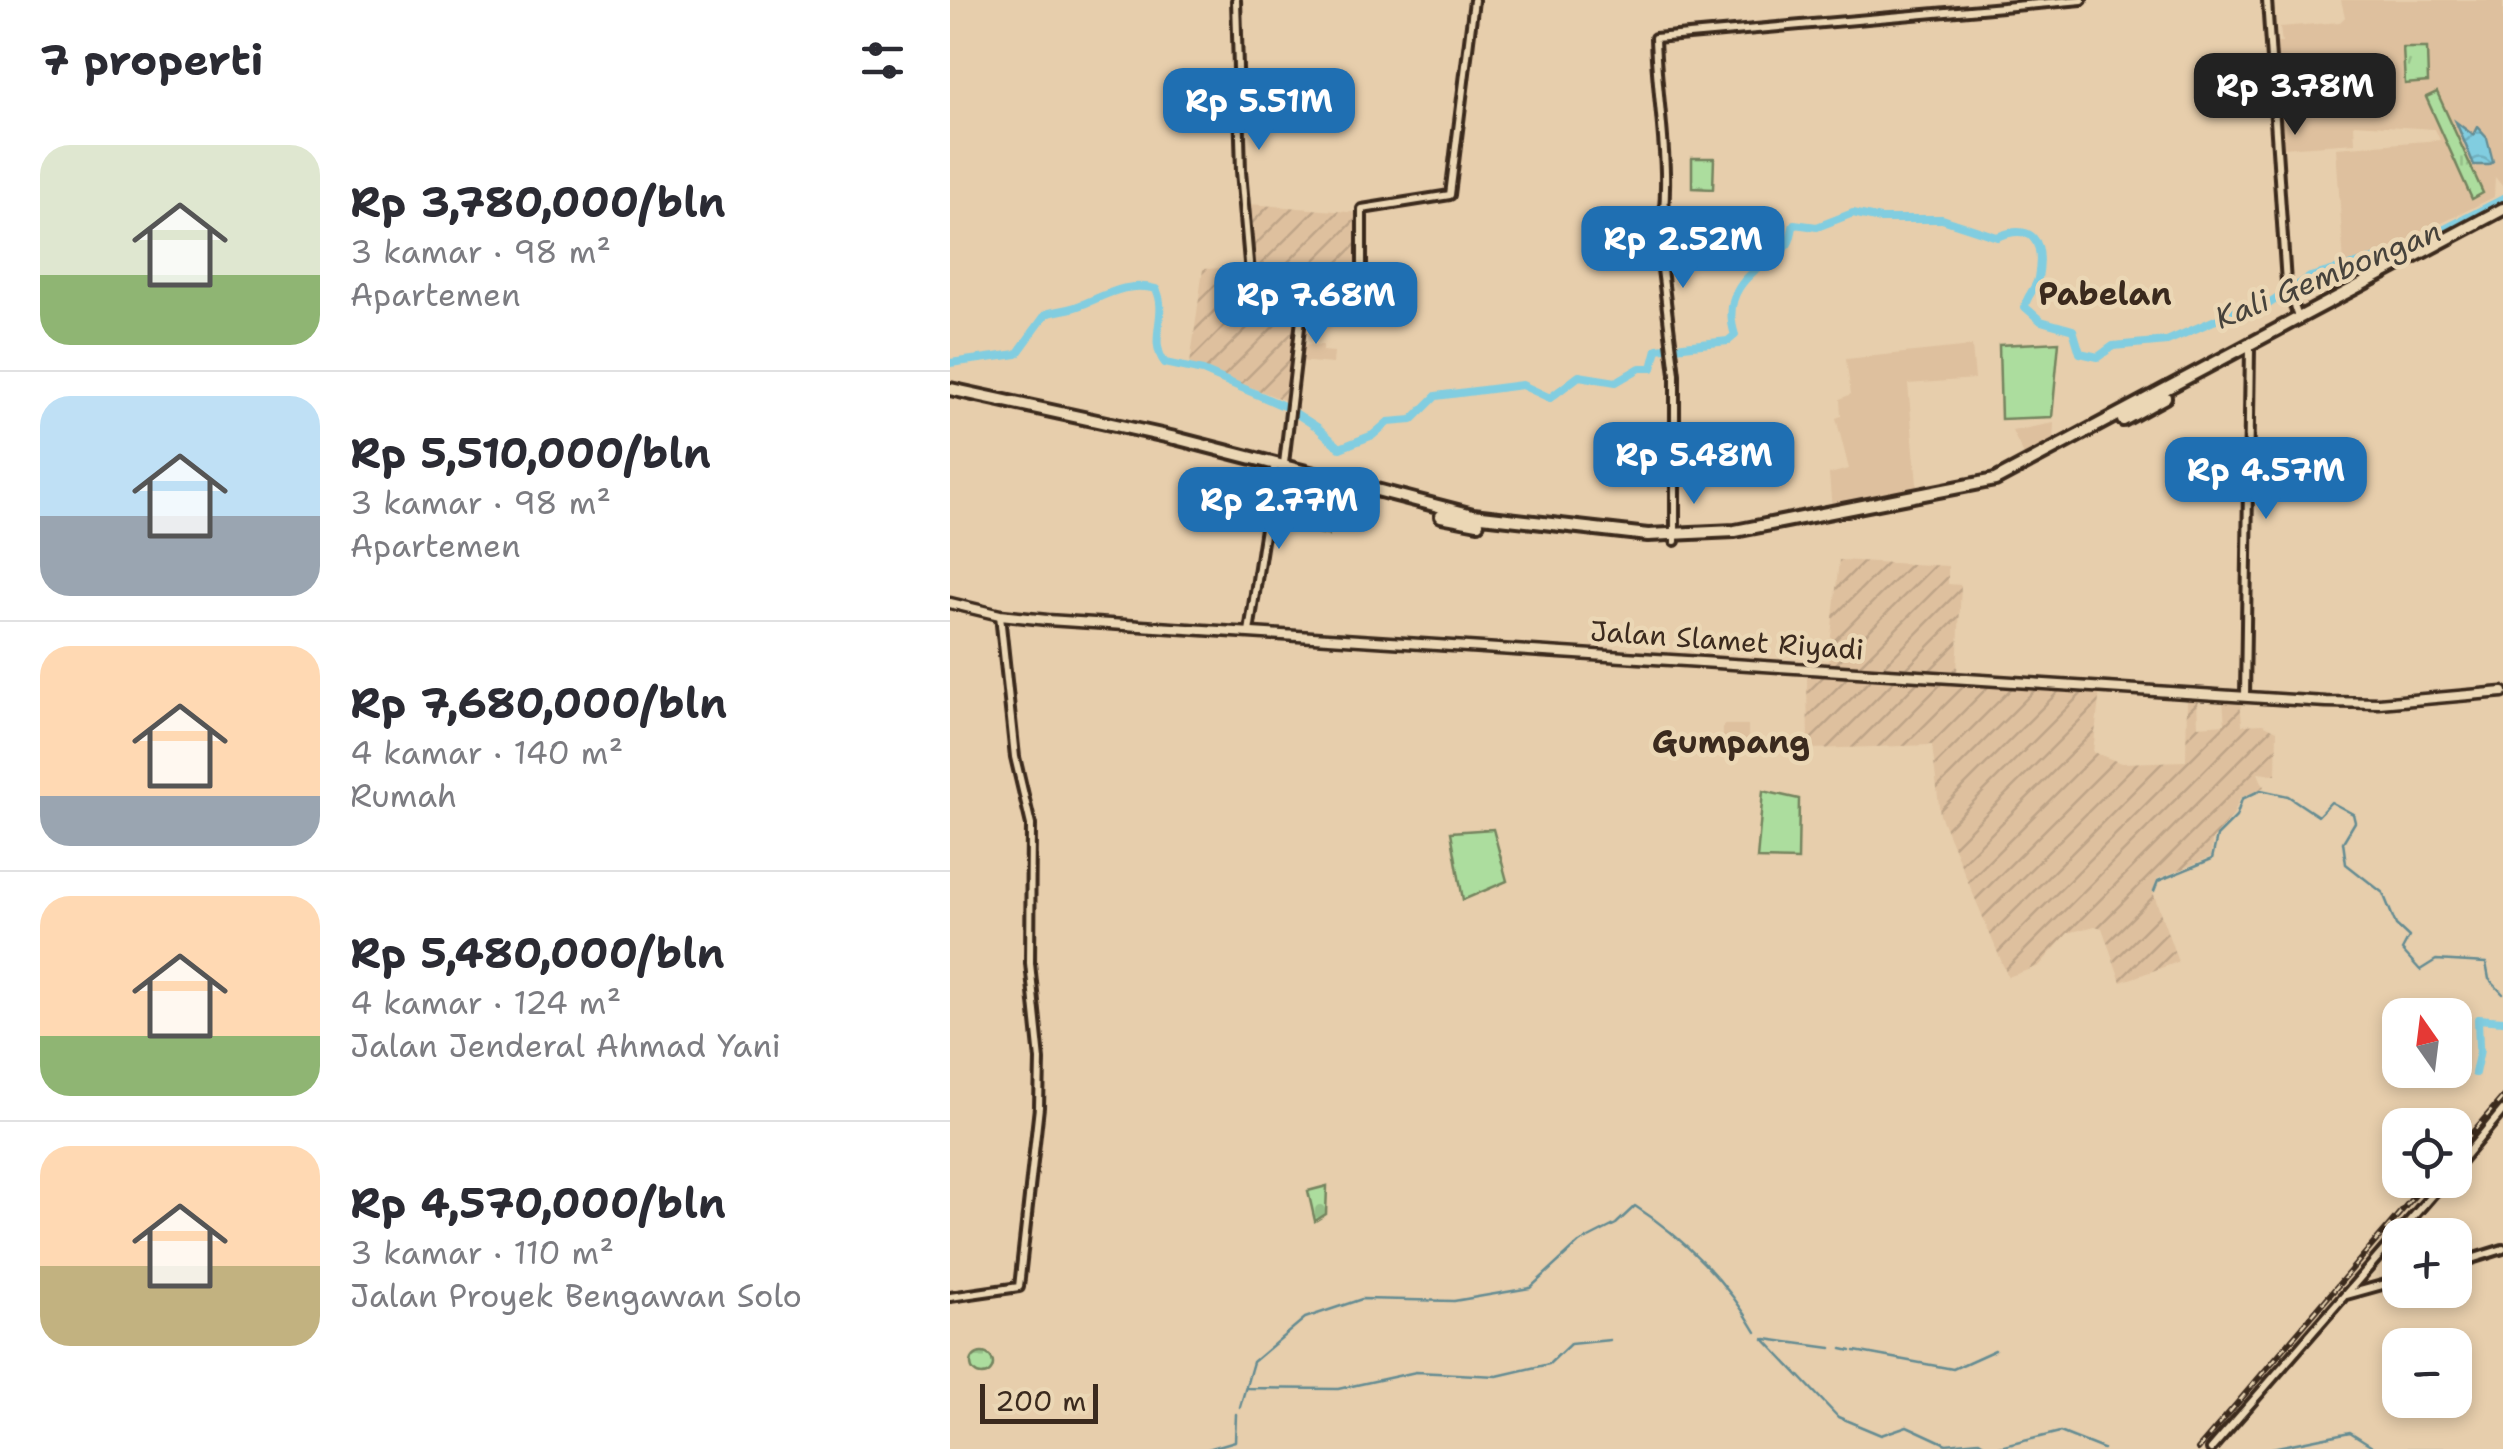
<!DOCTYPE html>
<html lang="id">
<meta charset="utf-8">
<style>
body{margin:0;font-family:"Shantell Sans",sans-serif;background:#f7f7f7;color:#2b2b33;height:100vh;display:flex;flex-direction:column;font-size:38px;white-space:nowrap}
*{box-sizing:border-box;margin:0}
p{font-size:32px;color:#7c7c81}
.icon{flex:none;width:55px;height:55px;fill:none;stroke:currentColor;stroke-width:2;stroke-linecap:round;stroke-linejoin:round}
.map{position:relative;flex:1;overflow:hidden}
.side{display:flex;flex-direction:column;background:#fff;width:950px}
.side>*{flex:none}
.needle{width:65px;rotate:346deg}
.fabs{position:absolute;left:1432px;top:998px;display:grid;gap:20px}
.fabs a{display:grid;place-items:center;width:90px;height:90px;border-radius:20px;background:#fff;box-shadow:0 5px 15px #0003;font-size:50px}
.scale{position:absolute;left:30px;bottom:25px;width:118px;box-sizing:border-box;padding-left:10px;border:5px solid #3b2a1e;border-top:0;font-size:28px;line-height:35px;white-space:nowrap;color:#3b2a1e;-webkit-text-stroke:8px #ebd7b5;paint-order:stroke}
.price{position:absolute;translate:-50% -85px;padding:0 22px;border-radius:20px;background:#1f6fb2;color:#fff;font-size:32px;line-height:65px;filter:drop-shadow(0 2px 5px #0008)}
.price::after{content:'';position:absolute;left:50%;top:60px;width:30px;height:22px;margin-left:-15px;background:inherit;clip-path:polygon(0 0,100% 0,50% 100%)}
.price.current{background:#222;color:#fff}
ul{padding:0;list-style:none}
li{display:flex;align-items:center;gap:30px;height:250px;padding:0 40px}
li+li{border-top:2px solid #e1e1e2}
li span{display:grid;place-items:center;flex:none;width:280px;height:200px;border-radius:30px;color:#555}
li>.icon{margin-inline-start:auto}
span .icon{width:120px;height:120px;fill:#fffc;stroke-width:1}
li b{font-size:42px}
h2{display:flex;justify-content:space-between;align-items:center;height:120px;padding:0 40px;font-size:42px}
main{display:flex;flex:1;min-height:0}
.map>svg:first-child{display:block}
</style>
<main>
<section class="side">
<h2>7 properti<svg class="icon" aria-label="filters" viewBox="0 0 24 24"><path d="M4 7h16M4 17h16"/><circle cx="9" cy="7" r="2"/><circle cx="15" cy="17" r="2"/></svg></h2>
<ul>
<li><span style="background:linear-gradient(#dfe7d0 65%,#8fb573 0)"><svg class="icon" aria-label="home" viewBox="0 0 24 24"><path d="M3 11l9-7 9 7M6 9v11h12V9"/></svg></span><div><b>Rp 3,780,000/bln</b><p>3 kamar · 98 m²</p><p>Apartemen</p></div></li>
<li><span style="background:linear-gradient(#bfe0f5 60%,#9aa5b1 0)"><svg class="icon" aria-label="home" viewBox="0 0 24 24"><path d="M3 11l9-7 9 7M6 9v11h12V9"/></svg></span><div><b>Rp 5,510,000/bln</b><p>3 kamar · 98 m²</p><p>Apartemen</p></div></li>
<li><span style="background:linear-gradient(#ffd9b3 75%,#9aa5b1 0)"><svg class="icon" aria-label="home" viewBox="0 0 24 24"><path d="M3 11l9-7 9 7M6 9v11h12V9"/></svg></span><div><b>Rp 7,680,000/bln</b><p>4 kamar · 140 m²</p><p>Rumah</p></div></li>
<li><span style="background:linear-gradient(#ffd9b3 70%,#8fb573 0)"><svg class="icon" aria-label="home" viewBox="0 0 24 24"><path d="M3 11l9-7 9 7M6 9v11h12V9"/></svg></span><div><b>Rp 5,480,000/bln</b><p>4 kamar · 124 m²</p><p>Jalan Jenderal Ahmad Yani</p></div></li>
<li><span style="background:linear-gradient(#ffd9b3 60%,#c2b280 0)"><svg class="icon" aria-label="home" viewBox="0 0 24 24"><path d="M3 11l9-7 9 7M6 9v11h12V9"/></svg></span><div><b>Rp 4,570,000/bln</b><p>3 kamar · 110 m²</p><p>Jalan Proyek Bengawan Solo</p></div></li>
</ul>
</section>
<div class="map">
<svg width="1553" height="1449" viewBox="0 0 1553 1449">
<defs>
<pattern id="industrial-furrows" width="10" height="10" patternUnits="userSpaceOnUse" patternTransform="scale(2.5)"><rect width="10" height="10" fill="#dec09e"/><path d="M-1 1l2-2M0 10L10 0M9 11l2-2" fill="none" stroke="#bfa588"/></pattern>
<pattern id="grass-tufts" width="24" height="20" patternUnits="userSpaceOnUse" patternTransform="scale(2.5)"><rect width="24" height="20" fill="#acdd9e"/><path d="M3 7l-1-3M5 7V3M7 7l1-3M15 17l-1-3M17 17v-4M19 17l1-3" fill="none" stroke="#95be88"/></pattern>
<pattern id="cemetery-stones" width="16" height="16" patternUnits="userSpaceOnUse" patternTransform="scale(2.5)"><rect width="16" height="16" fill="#acdd9e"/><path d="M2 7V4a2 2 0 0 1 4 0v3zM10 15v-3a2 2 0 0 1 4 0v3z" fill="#95be88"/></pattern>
<pattern id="water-waves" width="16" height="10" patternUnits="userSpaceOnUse" patternTransform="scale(2.5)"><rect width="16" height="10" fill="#81cde0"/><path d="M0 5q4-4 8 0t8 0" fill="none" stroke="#70b0c0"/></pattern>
</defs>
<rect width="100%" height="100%" fill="#e7ceac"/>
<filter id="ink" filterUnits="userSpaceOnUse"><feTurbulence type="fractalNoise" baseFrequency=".01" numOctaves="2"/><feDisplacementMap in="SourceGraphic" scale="20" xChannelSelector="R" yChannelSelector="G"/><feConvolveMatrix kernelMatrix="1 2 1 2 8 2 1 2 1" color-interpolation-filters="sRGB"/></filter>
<g filter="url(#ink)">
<!-- built -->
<path fill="#dec09e" d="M1391 0H1553V187L1545 177 1544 197 1422 258 1394 264 1386 148 1490 140 1485 129 1404 124 1405 143 1333 148 1324 43H1332L1330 27 1390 22 1395 17Z
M355 308 394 309 393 327 354 328Z
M350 344 373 345V351L384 352 383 364 348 361Z
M1022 346 1025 379 958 384 968 495 882 511 879 474 899 469 886 418 891 416 890 399 901 394 896 359Z
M1104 423 1103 443 1077 461 1062 431Z
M773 725H798V752H773Z"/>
<!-- industrial -->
<path fill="url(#industrial-furrows)" d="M299 204 410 213 408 280 400 288 307 276Z
M296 267 304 284 353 289 339 402 240 364 253 269Z
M889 560 998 566V584L1011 585 1007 672 878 666Z
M862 673 1150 690 1143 752 1171 763 1236 761 1237 698H1247L1248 726 1275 724 1273 700H1290L1292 725 1313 724 1327 731 1326 775 1308 773 1314 787 1290 798 1283 815 1262 840 1261 857 1207 879 1203 892 1228 962 1171 982 1152 928 1145 926 1118 933 1089 966 1058 977 990 815 982 745 863 749 858 744 857 678Z"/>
<!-- grass -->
<path fill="url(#grass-tufts)" stroke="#74845e" stroke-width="2.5" d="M1453 48H1477L1478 82 1455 84Z
M1487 92 1533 193 1522 199 1476 97Z
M351 512 381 517 378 535 368 533V527L350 524Z"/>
<!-- cemetery -->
<path fill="url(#cemetery-stones)" stroke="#74845e" stroke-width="2.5" d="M742 158H764L763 189 742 188Z
M377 1186 376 1214 365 1221 358 1191Z
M21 1364a11 11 0 1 1 22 0a11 11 0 1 1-22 0Z"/>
<!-- garden -->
<path fill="#acdd9e" stroke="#74845e" stroke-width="2.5" d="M1109 342 1102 417 1051 419 1049 345Z
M813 791 849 799 848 860 807 859Z
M543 829 557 881 513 900 501 832Z"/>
<!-- water -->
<path fill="url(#water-waves)" stroke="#658c92" stroke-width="2.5" d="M1506 122 1523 135 1527 127 1537 138 1543 162 1539 165H1524Z"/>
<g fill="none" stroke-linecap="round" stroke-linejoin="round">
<!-- stream -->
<path stroke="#658c92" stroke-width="2.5" d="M1204 891 1208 881 1262 859 1267 836 1286 817 1292 799 1311 790 1338 796 1368 816 1381 802 1403 814 1405 822 1393 842 1396 864 1433 893 1446 925 1459 937 1452 950 1470 970 1486 960 1536 963 1539 979 1553 994
M814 1339 888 1417 931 1435 957 1426 996 1444 1029 1441 1042 1449 1110 1432 1153 1449
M816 1339 881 1348
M892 1349 901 1351
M905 1351 1003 1369 1045 1350
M297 1388 388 1389 466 1372 547 1376 599 1364 620 1344 660 1340
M290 1407 303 1362 355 1318 412 1299 504 1301 580 1288 629 1243 666 1224 685 1206C733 1237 779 1284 806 1332
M258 1449 285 1441 286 1414
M1317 1449 1400 1432 1427 1449
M1449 1449H1497"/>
<!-- river -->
<path stroke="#81cde0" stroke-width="8" d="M0 363 67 354 96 314C107 310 118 310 128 306 155 296 176 281 206 289 219 314 197 340 215 363L253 371 336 407 367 427 390 448 423 435 438 422 462 420 486 396 572 385 600 398 629 376 666 382 690 368H702L707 349 778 341 785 335C770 289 804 271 836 246 842 241 841 231 844 224L867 227 903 213 930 219H992L1047 237C1082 223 1095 240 1088 278 1086 289 1076 296 1075 307L1091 321 1123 330 1130 353 1148 357 1163 346 1217 341 1284 312 1314 307 1360 277 1452 251 1553 199
M1529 1047 1528 1019 1553 1021
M1525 1073 1530 1050"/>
<defs>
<path id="secondary" d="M286 0 291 171 300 274 307 280 412 291V209L500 195 524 0
M1317 0 1336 283 1349 320
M333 472 355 285
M725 541V374L709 245C724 175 707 108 705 38L1132 0
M299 632 325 463
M1295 696 1300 348
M1505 1168 1553 1110
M1505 1264 1553 1249
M1396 1295 1450 1280
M0 1297 69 1287 89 1107 90 1060 80 963 81 825 65 757 50 615
M1261 1449 1495 1180"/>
<path id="primary" d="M0 603 50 615 97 620 1376 702 1429 703 1553 692"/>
<path id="highway" d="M0 389 225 438 523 515 698 535 785 531 1045 480 1553 209
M1173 420 1215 397
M491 516 528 523"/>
</defs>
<!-- secondary casing -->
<use href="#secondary" stroke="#3b2a1e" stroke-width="14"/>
<!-- primary casing -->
<use href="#primary" stroke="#3b2a1e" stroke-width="15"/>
<!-- highway casing -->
<use href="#highway" stroke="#3b2a1e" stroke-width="18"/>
<!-- secondary -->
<use href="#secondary" stroke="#ebd7b5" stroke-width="6"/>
<!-- primary -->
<use href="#primary" stroke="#ebd7b5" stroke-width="8"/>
<!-- highway -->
<use href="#highway" stroke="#ebd7b5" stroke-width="10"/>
<defs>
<path id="rail" d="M1505 1153 1553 1097
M1248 1449 1478 1180"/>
</defs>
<!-- rail casing -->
<use href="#rail" stroke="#3b2a1e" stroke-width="6"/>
<!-- rail -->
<use href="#rail" stroke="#ebd7b5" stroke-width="2.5" stroke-dasharray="8" stroke-linecap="butt"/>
</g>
</g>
<g text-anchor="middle" stroke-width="9" stroke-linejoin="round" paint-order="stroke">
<!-- street labels -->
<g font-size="28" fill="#3b2a1e" stroke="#ebd7b5">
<text transform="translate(777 640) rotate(4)" y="10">Jalan Slamet Riyadi</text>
</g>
<!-- water labels -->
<g font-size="30" font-style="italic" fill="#46423b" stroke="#ebd7b5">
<text transform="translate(1378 275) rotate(-22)" y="10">Kali Gembongan</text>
</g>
<!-- quarter labels -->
<g font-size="32" font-weight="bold" fill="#3b2a1e" stroke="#ebd7b5">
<text x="1155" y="305">Pabelan</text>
<text x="781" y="753">Gumpang</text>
</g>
</g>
</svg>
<div class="fabs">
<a><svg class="needle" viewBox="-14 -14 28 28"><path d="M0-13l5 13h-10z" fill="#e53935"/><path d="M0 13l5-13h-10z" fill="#7c7c81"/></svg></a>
<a><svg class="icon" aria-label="locate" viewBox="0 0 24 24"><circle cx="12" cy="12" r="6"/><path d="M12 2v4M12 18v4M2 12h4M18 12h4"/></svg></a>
<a>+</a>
<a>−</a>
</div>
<div class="scale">200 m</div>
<b class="price current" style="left:1345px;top:138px">Rp 3.78M</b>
<b class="price" style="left:309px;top:153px">Rp 5.51M</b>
<b class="price" style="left:733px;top:291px">Rp 2.52M</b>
<b class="price" style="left:366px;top:347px">Rp 7.68M</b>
<b class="price" style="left:744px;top:507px">Rp 5.48M</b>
<b class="price" style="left:1316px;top:522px">Rp 4.57M</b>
<b class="price" style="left:329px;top:552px">Rp 2.77M</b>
</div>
</main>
